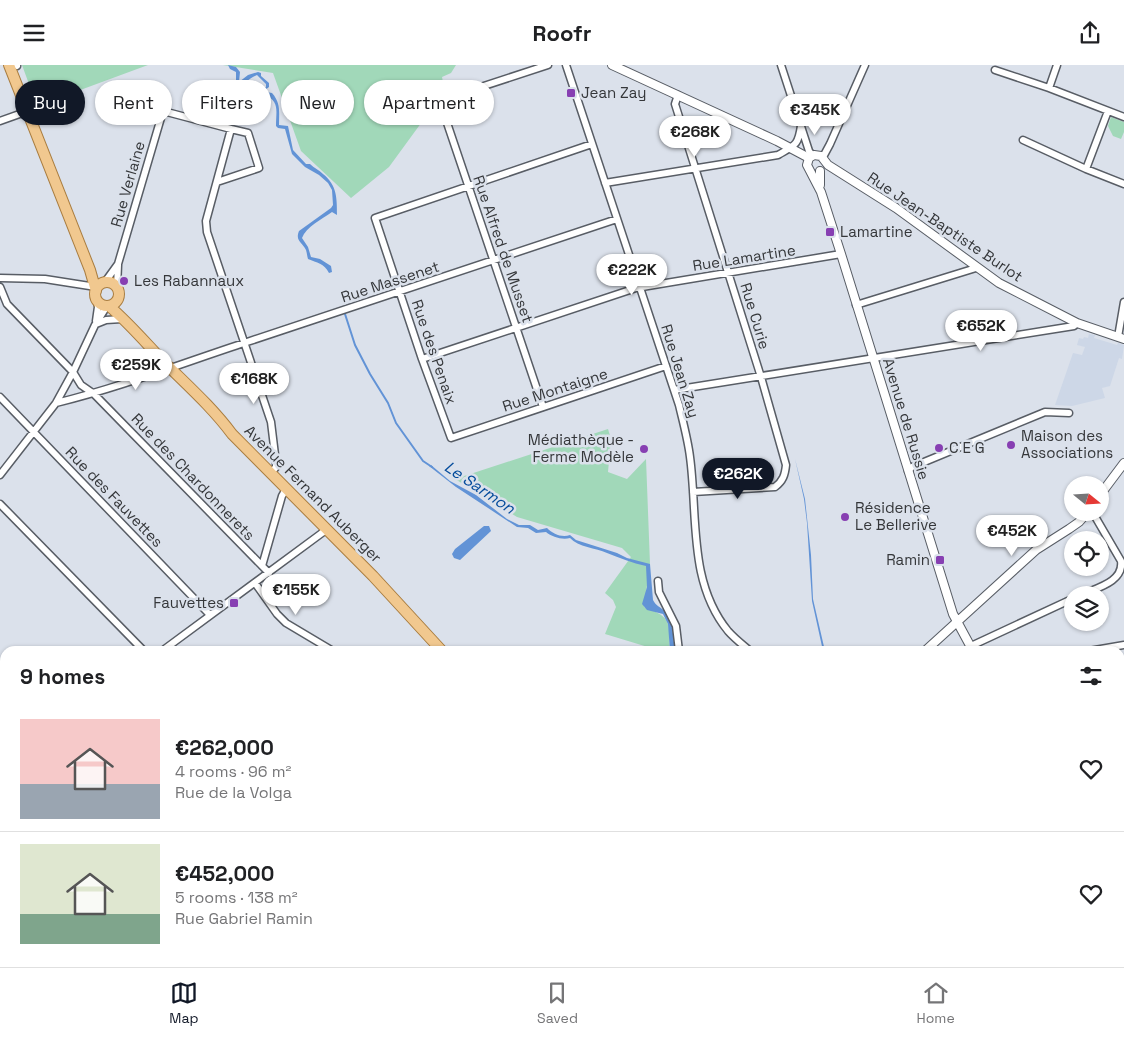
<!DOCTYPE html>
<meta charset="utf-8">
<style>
body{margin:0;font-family:"Space Grotesk",sans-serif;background:#f6f6f6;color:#202124;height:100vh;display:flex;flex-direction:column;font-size:19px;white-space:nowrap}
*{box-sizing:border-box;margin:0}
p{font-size:16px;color:#757577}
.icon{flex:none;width:28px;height:28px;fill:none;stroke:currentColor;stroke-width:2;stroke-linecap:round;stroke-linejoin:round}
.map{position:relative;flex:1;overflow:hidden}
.details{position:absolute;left:0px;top:581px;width:1125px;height:321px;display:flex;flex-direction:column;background:#fff;border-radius:15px 15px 0 0;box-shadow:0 1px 4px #0004}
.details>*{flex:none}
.banner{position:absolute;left:15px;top:15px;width:500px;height:45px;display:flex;gap:10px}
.needle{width:32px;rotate:108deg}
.tools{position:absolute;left:1064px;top:411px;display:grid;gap:10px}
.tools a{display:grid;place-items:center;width:45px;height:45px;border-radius:50%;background:#fff;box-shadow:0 1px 4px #0004;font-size:25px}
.price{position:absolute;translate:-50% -42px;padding:0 11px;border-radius:18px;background:#fff;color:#222;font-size:16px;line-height:32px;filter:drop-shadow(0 1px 2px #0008)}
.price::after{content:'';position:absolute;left:50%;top:30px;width:15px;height:11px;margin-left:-8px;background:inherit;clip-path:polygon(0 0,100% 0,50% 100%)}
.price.current{background:#111827;color:#fff}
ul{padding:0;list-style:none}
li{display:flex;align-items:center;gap:15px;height:125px;padding:0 20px}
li+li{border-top:1px solid #e0e0e0}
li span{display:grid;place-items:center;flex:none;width:140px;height:100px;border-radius:0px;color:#555}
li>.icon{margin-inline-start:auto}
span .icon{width:60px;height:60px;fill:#fffc;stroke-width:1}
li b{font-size:21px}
h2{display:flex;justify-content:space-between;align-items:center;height:60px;padding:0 20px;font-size:21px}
.chip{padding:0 18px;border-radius:22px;background:#fff;box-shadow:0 1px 4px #0004;font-size:18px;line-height:45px}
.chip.current{background:#111827;color:#fff}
header{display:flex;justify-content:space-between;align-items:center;height:65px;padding:0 20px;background:#fff;font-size:22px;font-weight:700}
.tab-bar{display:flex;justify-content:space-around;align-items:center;height:70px;border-top:1px solid #e0e0e0;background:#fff;font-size:14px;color:#757577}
.tab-bar a{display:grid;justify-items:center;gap:2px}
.tab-bar .current{color:#111827}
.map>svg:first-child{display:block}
</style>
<header><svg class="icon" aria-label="menu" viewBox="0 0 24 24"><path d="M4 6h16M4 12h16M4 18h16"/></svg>Roofr<svg class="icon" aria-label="share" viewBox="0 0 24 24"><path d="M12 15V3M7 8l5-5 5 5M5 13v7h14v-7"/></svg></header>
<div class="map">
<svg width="1124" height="902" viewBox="0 0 1124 902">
<rect width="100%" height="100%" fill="#dbe1eb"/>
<!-- built -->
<path fill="#cdd7e7" d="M1089 269 1095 270 1094 273 1117 280 1118 278 1124 280 1122 294 1119 293 1110 321 1102 323 1105 333 1072 341 1055 340 1073 288 1082 290 1085 282 1077 280 1079 273 1083 274 1084 272 1088 273Z"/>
<!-- green -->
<path fill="#a1d8b9" d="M22 0H148L37 41Z
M223 0H456L451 8 442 12 445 27 438 30 435 39 389 102 351 133 301 86 273 8Z
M1111 52 1124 57V67L1121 74 1113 71 1108 61Z
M608 364 611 374 608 407 627 414 646 394 650 499 644 542C674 553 668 558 670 586H661L605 569 616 542 613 535 605 528 631 492 622 483 517 452 455 414Z
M0 597 5 602V626L0 622Z"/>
<!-- water -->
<path fill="#6293d6" d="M228 0 236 2 240 7 239 17 248 10 258 7 261 8V11L269 18V22L265 25 266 27 272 28C281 38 279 47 279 60L288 61 293 85 306 99H310C314 103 319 105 323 109 337 120 337 133 337 150L332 147C322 154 306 162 302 173L308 182 311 192 320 194 331 201 332 207 329 208C324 198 317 198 308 194 307 191 307 188 306 185 302 177 295 176 299 166L331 143 333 140 332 125 328 118 319 110 305 102 292 89 285 64 278 63 276 61C276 45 280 37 264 29L262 24 266 22V19L257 10C249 13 244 20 237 21L236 18V7L230 4Z
M795 394 805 434 811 490 813 534 825 586H823L812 536 807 458 804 434Z
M431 400 450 416 476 430 507 454 519 460H530L538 465 547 463C553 469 562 473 570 470L576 475 617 488 627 493 650 499 653 535C656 541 660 542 665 546 674 556 673 574 675 586H670L668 559 663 549 647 545 642 539 647 522 646 501C632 498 620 493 607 488 596 483 578 482 570 473 562 475 552 472 546 467L536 468 528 463 517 462 456 422 429 401Z
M484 461H489L491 466 460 495 454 493 452 489 455 484Z"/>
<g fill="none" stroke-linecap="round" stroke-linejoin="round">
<!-- stream -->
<path stroke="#6293d6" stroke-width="2" d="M345 249 355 280 370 309 388 338 396 358 423 396 432 402
M0 848 5 846
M235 898 243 902"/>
<defs>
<path id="minor" d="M16 0 17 1
M566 0 679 340C683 357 688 375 690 392 698 451 688 517 728 566 734 573 743 580 750 586
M781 0 809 86 812 90
M995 5 1049 23 1124 52
M1049 23 1057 0
M678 30 675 39 761 312 786 400C785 410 783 416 775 422L693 427
M0 56 28 46
M1023 75 1086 104 1124 119
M592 79 375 153 422 294 451 373 666 301
M823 92 830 79 865 0
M1086 104 1108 46
M217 117 259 103 248 68 231 64
M605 118 778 90C795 80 798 81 801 61
M0 213 45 214 96 222
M105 217 118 199 163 46 231 64 206 156 207 167 271 357 276 398V402L271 408
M0 222 7 239 73 307 81 320 94 329 269 508
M117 222 118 200
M856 240 976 203
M96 256 98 242 97 236
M96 259 106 255 122 254
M1118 272 1124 237
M422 294 636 223 841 189
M674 325 1074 261 1077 258
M0 332 210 550
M56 338C121 322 183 298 247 277 371 237 494 195 617 154
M543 342 442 43 444 34 548 0
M908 406 912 402 1045 347 1069 348
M0 410 56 338 73 307 95 260 107 241
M0 439 144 586
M262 501 282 431 286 424
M658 516 659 527 676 561 679 586
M255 518 277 549 286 558 333 586
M1081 530C1096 523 1124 517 1121 496L1093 448
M971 581 1072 534
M162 586 326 465
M1089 586 1124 580
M1120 651 1124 652
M0 672 5 670
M1120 877H1124
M954 898 958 902
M1114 899 1124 901
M502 902 515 898
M633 902 637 898"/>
<path id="tertiary" d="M612 0 777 76 809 93
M809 93 807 100 821 127 841 189 953 549 973 586
M809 93 814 90 821 91 828 100 896 143 999 218 1077 258 1124 274
M820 120V106
M1100 430 1124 398
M925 586 1036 485 1069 464 1079 457 1087 448"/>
<path id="secondary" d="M877 902V898"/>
<path id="primary" d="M9 0 90 205 96 226
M95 229a12 12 0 1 1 24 0a12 12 0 1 1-24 0Z
M109 241C129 258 145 277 163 296 187 320 212 342 232 369L373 511 442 586
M1120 827 1124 819
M883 898V902
M895 898 899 902
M1087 898 1092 902
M1069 902 1074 898"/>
</defs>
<!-- minor casing -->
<use href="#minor" stroke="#585d65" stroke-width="9"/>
<!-- tertiary casing -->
<use href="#tertiary" stroke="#585d65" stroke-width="10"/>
<!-- secondary casing -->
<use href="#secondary" stroke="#585d65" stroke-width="11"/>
<!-- primary casing -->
<use href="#primary" stroke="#a97d40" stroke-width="12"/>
<!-- minor -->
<use href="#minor" stroke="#fff" stroke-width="6"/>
<!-- tertiary -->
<use href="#tertiary" stroke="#fff" stroke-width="8"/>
<!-- secondary -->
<use href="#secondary" stroke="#f8e3c7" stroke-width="9"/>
<!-- primary -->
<use href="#primary" stroke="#f1c88f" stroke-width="10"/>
</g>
<!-- markers -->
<g fill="#873fb2" stroke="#dbe1eb" stroke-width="2">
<rect x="566" y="23" width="10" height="10" rx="2.5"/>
<rect x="825" y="162" width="10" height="10" rx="2.5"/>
<circle cx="124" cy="216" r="5"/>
<circle cx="1011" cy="380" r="5"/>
<circle cx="939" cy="383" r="5"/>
<circle cx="644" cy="384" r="5"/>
<circle cx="845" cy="452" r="5"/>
<rect x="935" y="490" width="10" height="10" rx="2.5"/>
<rect x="229" y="533" width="10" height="10" rx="2.5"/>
</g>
<g text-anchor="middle" stroke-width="5" stroke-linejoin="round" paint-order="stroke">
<!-- poi labels -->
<g font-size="15" fill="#35373a" stroke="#dbe1eb" text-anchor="start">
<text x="581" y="33">Jean Zay</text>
<text x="840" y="172">Lamartine</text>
<text x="134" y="221">Les Rabannaux</text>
<text x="1021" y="376">Maison des<tspan x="1021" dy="17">Associations</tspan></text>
<text x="634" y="380" text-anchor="end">Médiathèque -<tspan x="634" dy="17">Ferme Modèle</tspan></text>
<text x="949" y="388">C E G</text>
<text x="855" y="448">Résidence<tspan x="855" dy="17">Le Bellerive</tspan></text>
<text x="930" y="500" text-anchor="end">Ramin</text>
<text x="224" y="543" text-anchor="end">Fauvettes</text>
</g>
<!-- street labels -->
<g font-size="15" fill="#35373a" stroke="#dbe1eb">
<text transform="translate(128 119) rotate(-74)" y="5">Rue Verlaine</text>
<text transform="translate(945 162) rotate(34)" y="5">Rue Jean-Baptiste Burlot</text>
<text transform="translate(503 184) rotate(71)" y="5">Rue Alfred de Musset</text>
<text transform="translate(744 193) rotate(-9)" y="5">Rue Lamartine</text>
<text transform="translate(390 217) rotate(-18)" y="5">Rue Massenet</text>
<text transform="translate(755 251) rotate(73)" y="5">Rue Curie</text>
<text transform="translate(434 287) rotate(71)" y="5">Rue des Penaix</text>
<text transform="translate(680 306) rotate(73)" y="5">Rue Jean Zay</text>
<text transform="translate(555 325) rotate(-18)" y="5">Rue Montaigne</text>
<text transform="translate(906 354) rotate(73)" y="5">Avenue de Russie</text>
<text transform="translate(193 412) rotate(46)" y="5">Rue des Chardonnerets</text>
<text transform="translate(313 429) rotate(45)" y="5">Avenue Fernand Auberger</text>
<text transform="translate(114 432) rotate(46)" y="5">Rue des Fauvettes</text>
</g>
<!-- water labels -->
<g font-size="16" font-style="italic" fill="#054c9c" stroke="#dbe1eb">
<text transform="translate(480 422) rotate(34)" y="6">Le Sarmon</text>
</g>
</g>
</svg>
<div class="tools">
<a><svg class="needle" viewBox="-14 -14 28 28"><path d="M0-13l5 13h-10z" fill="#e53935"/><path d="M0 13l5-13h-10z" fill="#757577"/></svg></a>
<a><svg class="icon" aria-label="locate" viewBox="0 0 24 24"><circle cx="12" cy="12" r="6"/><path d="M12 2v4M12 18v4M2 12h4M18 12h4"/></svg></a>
<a><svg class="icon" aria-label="layers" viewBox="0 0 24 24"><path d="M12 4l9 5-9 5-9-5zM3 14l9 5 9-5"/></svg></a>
</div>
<b class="price" style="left:815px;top:71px">€345K</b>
<b class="price" style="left:695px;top:93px">€268K</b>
<b class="price" style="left:632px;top:231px">€222K</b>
<b class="price" style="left:981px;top:287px">€652K</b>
<b class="price" style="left:136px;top:326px">€259K</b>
<b class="price" style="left:254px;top:340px">€168K</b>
<b class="price current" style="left:738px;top:435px">€262K</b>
<b class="price" style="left:1012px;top:492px">€452K</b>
<b class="price" style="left:296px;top:551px">€155K</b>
<div class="banner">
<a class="chip current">Buy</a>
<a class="chip">Rent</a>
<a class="chip">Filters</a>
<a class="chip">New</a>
<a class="chip">Apartment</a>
</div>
<section class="details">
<h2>9 homes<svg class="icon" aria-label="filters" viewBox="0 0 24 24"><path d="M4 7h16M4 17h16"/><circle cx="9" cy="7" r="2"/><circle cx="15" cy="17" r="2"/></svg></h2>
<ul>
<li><span style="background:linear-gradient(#f6c9c9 65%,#9aa5b1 0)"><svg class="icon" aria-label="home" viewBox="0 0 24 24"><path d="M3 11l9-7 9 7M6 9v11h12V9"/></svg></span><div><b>€262,000</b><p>4 rooms · 96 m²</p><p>Rue de la Volga</p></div><svg class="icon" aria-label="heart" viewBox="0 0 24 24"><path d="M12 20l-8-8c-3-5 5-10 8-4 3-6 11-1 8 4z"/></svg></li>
<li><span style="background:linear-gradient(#dfe7d0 70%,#7fa58c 0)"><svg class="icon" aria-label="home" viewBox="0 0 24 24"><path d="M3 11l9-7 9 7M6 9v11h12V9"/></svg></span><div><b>€452,000</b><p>5 rooms · 138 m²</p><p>Rue Gabriel Ramin</p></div><svg class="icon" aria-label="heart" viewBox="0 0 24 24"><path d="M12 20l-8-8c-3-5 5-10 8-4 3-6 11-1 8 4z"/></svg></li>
</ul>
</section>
</div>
<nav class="tab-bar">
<a class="current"><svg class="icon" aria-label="map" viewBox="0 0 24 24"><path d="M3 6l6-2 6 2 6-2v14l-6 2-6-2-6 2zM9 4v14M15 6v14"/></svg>Map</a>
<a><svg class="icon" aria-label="saved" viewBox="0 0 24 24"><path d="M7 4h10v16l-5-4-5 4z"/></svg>Saved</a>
<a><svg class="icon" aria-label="home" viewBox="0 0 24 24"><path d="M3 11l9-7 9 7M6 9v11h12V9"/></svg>Home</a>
</nav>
